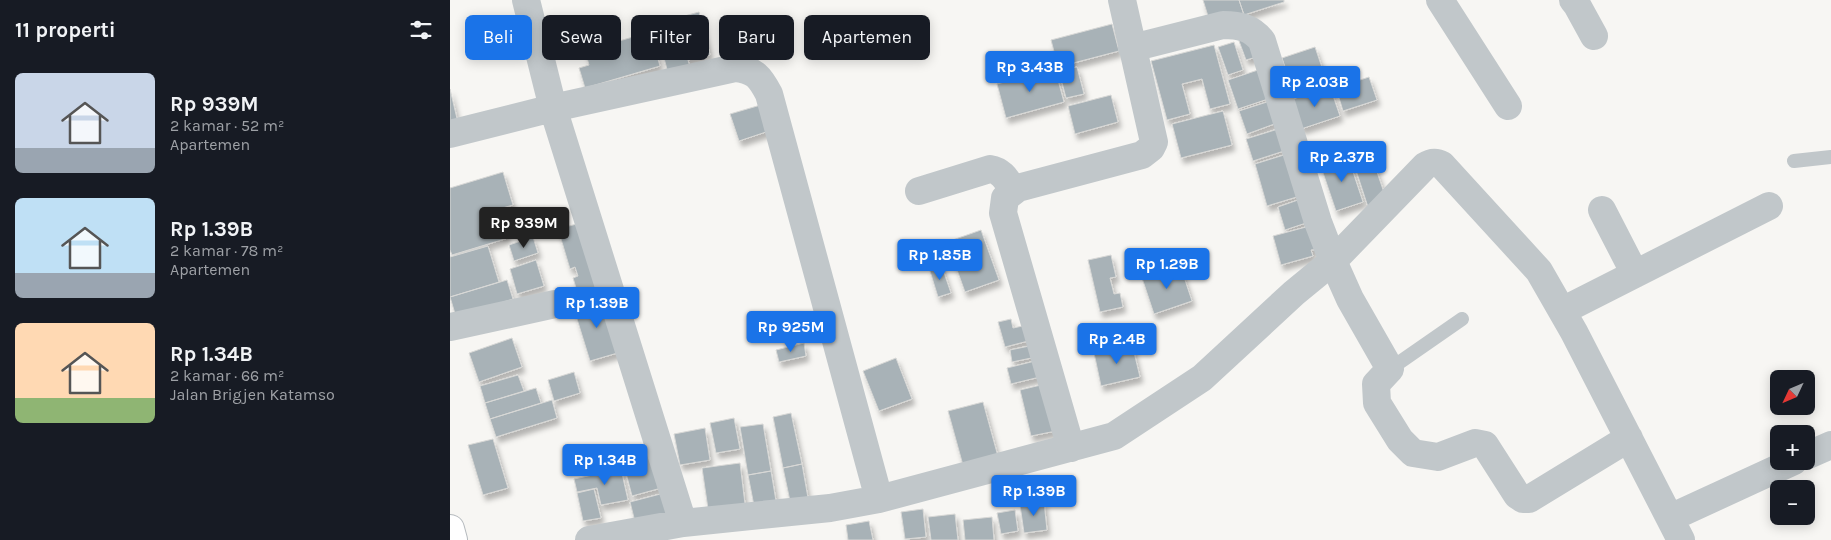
<!DOCTYPE html>
<html lang="id">
<meta charset="utf-8">
<style>
body{margin:0;font-family:Karla,sans-serif;background:#20242c;color:#f1f3f6;height:100vh;display:flex;flex-direction:column;font-size:19px;white-space:nowrap}
*{box-sizing:border-box;margin:0}
p{font-size:16px;color:#9ea1a6}
.icon{flex:none;width:28px;height:28px;fill:none;stroke:currentColor;stroke-width:2;stroke-linecap:round;stroke-linejoin:round}
.map{position:relative;flex:1;overflow:hidden}
.side{display:flex;flex-direction:column;background:#171b24;width:450px}
.side>*{flex:none}
.guide{position:absolute;left:15px;top:15px;width:475px;height:45px;display:flex;gap:10px}
.needle{width:32px;rotate:226deg}
.controls{position:absolute;left:1320px;top:370px;display:grid;gap:10px}
.controls a{display:grid;place-items:center;width:45px;height:45px;border-radius:8px;background:#171b24;box-shadow:0 2px 12px #0003;font-size:25px}
.price{position:absolute;translate:-50% -42px;padding:0 11px;border-radius:5px;background:#1a73e8;color:#fff;font-size:16px;line-height:32px;filter:drop-shadow(0 1px 2px #0008)}
.price::after{content:'';position:absolute;left:50%;top:30px;width:15px;height:11px;margin-left:-8px;background:inherit;clip-path:polygon(0 0,100% 0,50% 100%)}
.price.selected{background:#222;color:#fff}
ul{padding:0;list-style:none}
li{display:flex;align-items:center;gap:15px;height:125px;padding:0 15px}
li span{display:grid;place-items:center;flex:none;width:140px;height:100px;border-radius:8px;color:#555}
li>.icon{margin-inline-start:auto}
span .icon{width:60px;height:60px;fill:#fffc;stroke-width:1}
li b{font-size:21px}
h2{display:flex;justify-content:space-between;align-items:center;height:60px;padding:0 15px;font-size:21px}
.pill{padding:0 18px;border-radius:8px;background:#171b24;box-shadow:0 2px 12px #0003;font-size:18px;line-height:45px}
.pill.selected{background:#1a73e8;color:#fff}
main{display:flex;flex:1;min-height:0}
.map>svg:first-child{display:block}
</style>
<main>
<section class="side">
<h2>11 properti<svg class="icon" aria-label="filters" viewBox="0 0 24 24"><path d="M4 7h16M4 17h16"/><circle cx="9" cy="7" r="2"/><circle cx="15" cy="17" r="2"/></svg></h2>
<ul>
<li><span style="background:linear-gradient(#c9d6e8 75%,#9aa5b1 0)"><svg class="icon" aria-label="home" viewBox="0 0 24 24"><path d="M3 11l9-7 9 7M6 9v11h12V9"/></svg></span><div><b>Rp 939M</b><p>2 kamar · 52 m²</p><p>Apartemen</p></div></li>
<li><span style="background:linear-gradient(#bfe0f5 75%,#9aa5b1 0)"><svg class="icon" aria-label="home" viewBox="0 0 24 24"><path d="M3 11l9-7 9 7M6 9v11h12V9"/></svg></span><div><b>Rp 1.39B</b><p>2 kamar · 78 m²</p><p>Apartemen</p></div></li>
<li><span style="background:linear-gradient(#ffd9b3 75%,#8fb573 0)"><svg class="icon" aria-label="home" viewBox="0 0 24 24"><path d="M3 11l9-7 9 7M6 9v11h12V9"/></svg></span><div><b>Rp 1.34B</b><p>2 kamar · 66 m²</p><p>Jalan Brigjen Katamso</p></div></li>
</ul>
</section>
<div class="map">
<svg width="1381" height="540" viewBox="0 0 1381 540">
<defs>
<filter id="shadow"><feDropShadow dx="3" dy="5.5" stdDeviation="2.5" flood-color="#0004"/></filter>
</defs>
<rect width="100%" height="100%" fill="#f7f6f3"/>
<!-- building -->
<path fill="#a8b2b7" stroke="#d8d8d6" filter="url(#shadow)" d="M753 0H789L794 15 761 26Z
M789 0H834V2L794 15Z
M249 12 260 55 238 60 241 71 219 77 205 24Z
M662 24 669 51 608 67 601 40Z
M200 32 210 66 135 88 129 68 139 65 135 51Z
M803 36 810 56 796 60 789 41Z
M784 42 793 70 778 75 768 47Z
M764 45 780 104 760 109 752 79 732 84 740 114 717 120 701 61Z
M865 47 877 82 844 93 832 58Z
M627 67 634 94 616 98 609 71Z
M605 69 614 102 556 118 547 84Z
M811 69 821 98 788 109 778 80Z
M919 77 927 100 893 111 886 88Z
M880 87 890 116 851 129 840 100Z
M0 89 9 127 0 129Z
M661 95 668 122 625 134 618 106Z
M820 101 827 123 797 134 789 111Z
M314 104 322 130 289 141 280 114Z
M773 111 782 145 731 158 722 124Z
M828 129 834 151 803 161 796 139Z
M918 146 938 204 919 210 900 152Z
M837 154 850 196 817 206 805 164Z
M897 154 913 202 886 211 870 164Z
M53 172 63 205 49 209 58 238 2 255 0 250V188Z
M848 200 856 223 835 230 828 207Z
M134 222 156 293 130 301 123 278 128 276 125 267 120 269 108 229Z
M856 227 868 249 861 250 863 256 831 265 823 236Z
M531 230 549 280 515 292 497 242Z
M83 237 88 253 64 261 59 245Z
M38 246 49 282 0 297V257Z
M661 255 666 277 660 278 664 294 670 293 673 307 650 312 638 260Z
M86 260 94 286 67 294 60 269Z
M491 264 501 293 488 297 479 268Z
M730 265 742 301 704 314 692 278Z
M57 280 63 299 6 317 0 297Z
M154 297 171 352 140 361 123 306Z
M561 319 563 328 582 324 586 339 555 347 548 322Z
M62 338 72 367 29 382 19 353Z
M354 343 356 356 329 362 326 350Z
M589 344 591 356 562 362 560 350Z
M682 344 690 377 651 386 644 353Z
M446 358 462 399 429 411 413 371Z
M593 359 598 375 561 384 557 368Z
M124 372 130 393 104 401 98 380Z
M68 375 74 391 35 403 30 386Z
M595 384 606 431 581 436 570 390Z
M86 388 91 403 40 419 35 403Z
M102 400 107 418 46 437 40 419Z
M533 402 549 460 514 469 498 411Z
M341 413 352 464 333 468 323 417Z
M284 418 290 449 266 453 260 423Z
M313 424 321 471 298 475 290 427Z
M255 428 260 460 230 465 224 434Z
M43 439 58 488 33 495 18 445Z
M203 446 215 487 182 496 171 454Z
M290 463 295 504 258 509 252 468Z
M352 464 358 498 340 501 333 468Z
M171 469 178 500 151 505 147 488 127 492 124 479Z
M321 471 327 507 305 511 298 475Z
M144 489 151 518 133 521 127 493Z
M218 492 224 516 186 526 180 502Z
M594 502 597 530 574 533 570 505Z
M473 509 476 537 455 539 451 512Z
M565 510 568 531 551 534 547 513Z
M505 514 508 540H481L478 517Z
M542 517 544 540H515L513 520Z
M419 521 423 540H398L396 525Z"/>
<g fill="none" stroke-linecap="round" stroke-linejoin="round">
<defs>
<path id="primary" d="M0 529 3 540"/>
</defs>
<!-- primary casing -->
<use href="#primary" stroke="#b5babe" stroke-width="30"/>
<!-- service -->
<path stroke="#c1c7ca" stroke-width="14" d="M1344 161 1381 157
M940 369 1012 319"/>
<!-- minor -->
<path stroke="#c1c7ca" stroke-width="28" d="M76 0 103 108 233 523
M990 0 1058 106
M1123 0 1127 5 1144 36
M682 48 773 25C790 25 802 28 812 41L868 222 883 261 975 166C981 162 985 161 992 165L1089 271 1124 332 1231 540
M0 134 103 108 285 68C305 70 310 77 319 94L429 499
M469 191 540 169C553 171 557 181 564 191
M1152 210 1185 274
M1112 311 1319 206
M0 327 105 304
M621 448 553 213 555 198 568 188 692 155 701 148 704 142 672 0
M1356 456 1381 445
M1220 518 1344 461
M139 540 233 523 380 508 429 499 664 436 752 378 844 293 883 261 900 299 940 369 926 384 927 403 950 440 963 453 988 457 1025 443 1035 445 1067 495 1073 499H1079L1179 438"/>
<!-- primary -->
<use href="#primary" stroke="#fff" stroke-width="28"/>
</g>
</svg>
<div class="controls">
<a><svg class="needle" viewBox="-14 -14 28 28"><path d="M0-13l5 13h-10z" fill="#e53935"/><path d="M0 13l5-13h-10z" fill="#9ea1a6"/></svg></a>
<a>+</a>
<a>−</a>
</div>
<b class="price" style="left:580px;top:93px">Rp 3.43B</b>
<b class="price" style="left:865px;top:108px">Rp 2.03B</b>
<b class="price" style="left:892px;top:183px">Rp 2.37B</b>
<b class="price selected" style="left:74px;top:249px">Rp 939M</b>
<b class="price" style="left:490px;top:281px">Rp 1.85B</b>
<b class="price" style="left:717px;top:290px">Rp 1.29B</b>
<b class="price" style="left:147px;top:329px">Rp 1.39B</b>
<b class="price" style="left:341px;top:353px">Rp 925M</b>
<b class="price" style="left:667px;top:365px">Rp 2.4B</b>
<b class="price" style="left:155px;top:486px">Rp 1.34B</b>
<b class="price" style="left:584px;top:517px">Rp 1.39B</b>
<div class="guide">
<a class="pill selected">Beli</a>
<a class="pill">Sewa</a>
<a class="pill">Filter</a>
<a class="pill">Baru</a>
<a class="pill">Apartemen</a>
</div>
</div>
</main>
